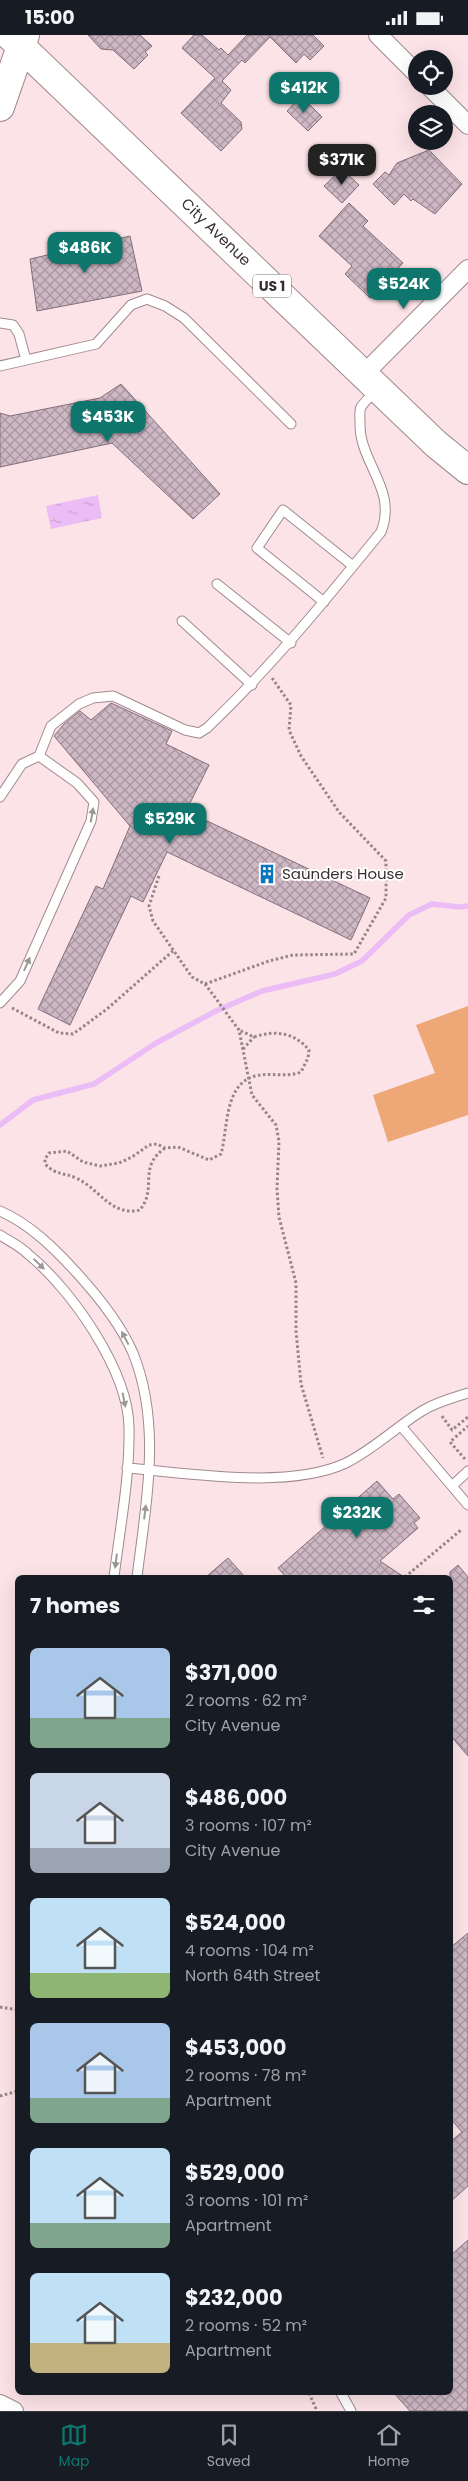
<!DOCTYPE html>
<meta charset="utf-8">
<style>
body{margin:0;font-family:Poppins,sans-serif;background:#20242c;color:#f1f3f6;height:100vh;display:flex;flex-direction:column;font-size:19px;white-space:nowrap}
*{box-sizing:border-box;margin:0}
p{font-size:16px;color:#9ea1a6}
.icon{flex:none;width:28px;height:28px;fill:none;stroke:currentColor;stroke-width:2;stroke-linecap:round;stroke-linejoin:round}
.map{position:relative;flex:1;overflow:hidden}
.details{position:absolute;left:15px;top:1540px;width:438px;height:820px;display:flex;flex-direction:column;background:#171b24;border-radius:8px;box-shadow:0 5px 20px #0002}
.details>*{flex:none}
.buttons{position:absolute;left:408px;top:15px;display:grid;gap:10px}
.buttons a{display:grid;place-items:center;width:45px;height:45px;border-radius:50%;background:#171b24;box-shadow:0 5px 20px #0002;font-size:25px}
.price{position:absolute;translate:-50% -42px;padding:0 11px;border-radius:10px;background:#0f766e;color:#fff;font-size:16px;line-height:32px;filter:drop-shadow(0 1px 2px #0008)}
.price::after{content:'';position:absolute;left:50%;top:30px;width:15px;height:11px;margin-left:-8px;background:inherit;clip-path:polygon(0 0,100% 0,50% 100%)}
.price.current{background:#222;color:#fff}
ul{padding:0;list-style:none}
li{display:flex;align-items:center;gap:15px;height:125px;padding:0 15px}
li span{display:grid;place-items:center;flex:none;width:140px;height:100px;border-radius:8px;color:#555}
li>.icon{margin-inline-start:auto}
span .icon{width:60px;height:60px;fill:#fffc;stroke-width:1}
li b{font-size:21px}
h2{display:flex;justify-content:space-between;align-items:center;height:60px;padding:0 15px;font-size:21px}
.status{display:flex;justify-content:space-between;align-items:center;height:35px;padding:0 25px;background:#171b24;direction:ltr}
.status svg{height:14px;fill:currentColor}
.tabs{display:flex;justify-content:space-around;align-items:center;height:70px;border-top:1px solid #363941;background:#171b24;font-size:14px;color:#9ea1a6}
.tabs a{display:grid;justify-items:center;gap:2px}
.tabs .current{color:#0f766e}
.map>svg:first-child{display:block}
</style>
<div class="status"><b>15:00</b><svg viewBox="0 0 49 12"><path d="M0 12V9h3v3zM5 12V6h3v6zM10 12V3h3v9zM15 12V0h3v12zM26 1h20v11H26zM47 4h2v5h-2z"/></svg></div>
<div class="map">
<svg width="468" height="2376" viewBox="0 0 468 2376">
<defs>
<pattern id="water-ripples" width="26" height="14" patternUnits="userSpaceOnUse" patternTransform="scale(1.25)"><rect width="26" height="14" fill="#ebbcf6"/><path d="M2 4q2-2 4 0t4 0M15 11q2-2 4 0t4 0" fill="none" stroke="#caa2d3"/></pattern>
<pattern id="building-cross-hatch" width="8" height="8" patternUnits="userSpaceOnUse" patternTransform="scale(1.25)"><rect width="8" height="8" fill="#cdb8c4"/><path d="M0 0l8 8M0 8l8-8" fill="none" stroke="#a796a0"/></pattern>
</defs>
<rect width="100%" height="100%" fill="#fce3e7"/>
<!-- park -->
<path fill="#eea877" d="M468 971V1080L388 1107 373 1060 435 1038 416 990Z"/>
<!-- water -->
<path fill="url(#water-ripples)" d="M98 460 102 483 51 494 46 471Z"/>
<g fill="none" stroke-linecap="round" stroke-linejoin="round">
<!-- stream -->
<path stroke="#ebbcf6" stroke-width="5.5" d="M0 1090 33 1065 94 1049 156 1008 216 976 262 956 335 939 362 926 409 880 432 869 459 872 468 871"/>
</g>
<!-- building -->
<path fill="url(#building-cross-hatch)" stroke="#826f7a" d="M88 0H140L152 11 145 17 148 20 134 34 113 15 101 14Z
M194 0H202L219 15 221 13 228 20 247 0H313L324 11 310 25 304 19 296 28 270 2 245 28 242 25 222 46 231 55 221 68 241 87 242 94 221 116 181 78 215 43 182 13Z
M301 61 322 82 308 96 287 76Z
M429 115 462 149 435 179 413 164 411 166 404 159 394 170 373 149 385 137 389 140 397 128Z
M342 134 359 150 342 168 324 151Z
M349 168 368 186 363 191 403 228 370 263 345 239 352 231 319 201Z
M130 201 142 256 37 276 30 224Z
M121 349 220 459 193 484 112 408 0 432V378L10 381 100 363Z
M111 668 172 696 166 709 209 730 186 776 370 863 351 905 167 817 143 867 131 861 70 990 38 974 96 851 103 854 130 791 54 701 64 689 80 676 91 685Z
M377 1446 393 1464 399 1459 420 1483 414 1488 418 1493 380 1526 404 1542H286L278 1533Z
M228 1523 245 1542H206Z
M458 1530 468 1542V1721L450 1700V1537Z
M468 1898V2151L450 2167V2107L462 2097 450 2083V1913Z
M468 2205V2376H410L394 2358H450V2221Z"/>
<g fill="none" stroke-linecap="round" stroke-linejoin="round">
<defs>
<path id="lane" d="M0 288 13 290 19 299 26 325
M0 331 96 309 131 270 147 264 165 271 184 283 291 389
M217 549 291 608
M324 567 257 513 283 475 353 531
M182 586 252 650
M39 721 51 691 79 669 93 663 113 661 185 695 199 698 207 693C272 631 324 567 381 497 398 454 359 428 360 388 360 383 359 376 361 372 365 366 372 360 376 355
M0 762 22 729 39 721 77 748 94 767 91 786 20 946 0 968
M0 1176C30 1189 55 1214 76 1237 98 1261 120 1288 133 1318 162 1390 146 1468 137 1542
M0 1200C9 1206 20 1211 28 1219 71 1254 128 1335 129 1392 130 1442 120 1493 114 1542
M401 1391 468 1470
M127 1433C190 1438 288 1455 346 1428 374 1414 396 1392 422 1376 436 1367 452 1363 468 1358
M452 1451 468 1436
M341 2358 351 2376"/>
<path id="street" d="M378 0 416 38
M429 51 468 90
M364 339 468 234
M0 2369 14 2376"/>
<path id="highway" d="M9 0 436 409 468 435
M0 72 25 0"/>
</defs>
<!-- lane casing -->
<use href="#lane" stroke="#a18a8e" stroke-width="11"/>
<!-- street casing -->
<use href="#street" stroke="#a18a8e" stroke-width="20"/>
<!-- highway casing -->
<use href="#highway" stroke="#a18a8e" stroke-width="30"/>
<!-- path -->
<path stroke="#968587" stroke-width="3" stroke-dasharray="2.5 2.5" stroke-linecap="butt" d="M159 841 149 871 153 886 192 942 205 949 239 995 252 1060 276 1090 279 1106 277 1154 279 1182 296 1248V1296L301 1349 323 1423
M205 949 269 926 293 920 354 919 386 863V826L339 777 301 721 289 695 291 670 272 643
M12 973 59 998 73 999 107 974 174 915
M243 1014 254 1002
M165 1113C137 1133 158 1152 140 1175 111 1182 99 1153 76 1143 63 1137 57 1141 45 1129V1124L49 1118 67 1116 83 1127 100 1131 119 1128 132 1122 149 1110 157 1109 165 1113 178 1112 209 1125 221 1119C228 1094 224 1049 255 1041 271 1037 286 1043 301 1037L308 1023 309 1015C294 997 275 995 254 1002L239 995
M442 1381 452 1395 468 1382
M465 1424 450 1407 468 1391
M405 1542 461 1495
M0 1972 18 1975
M0 2061 18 2056
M309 2358 317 2376"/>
<!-- lane -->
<use href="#lane" stroke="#fff" stroke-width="9"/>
<!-- street -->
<use href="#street" stroke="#fff" stroke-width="18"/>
<!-- highway -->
<use href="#highway" stroke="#fff" stroke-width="28"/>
</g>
<!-- one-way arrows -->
<defs><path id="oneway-solid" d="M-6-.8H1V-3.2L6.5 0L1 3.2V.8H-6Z" transform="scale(1.25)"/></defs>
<g fill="#9c9798">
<use href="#oneway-solid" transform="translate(92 780) rotate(-80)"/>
<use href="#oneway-solid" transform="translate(27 929) rotate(-66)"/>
<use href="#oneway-solid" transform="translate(39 1229) rotate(44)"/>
<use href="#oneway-solid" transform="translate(125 1303) rotate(-118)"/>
<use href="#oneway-solid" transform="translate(124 1365) rotate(79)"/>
<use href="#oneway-solid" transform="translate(145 1477) rotate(-83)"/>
<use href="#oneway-solid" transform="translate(116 1526) rotate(97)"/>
</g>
<!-- icons -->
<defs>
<symbol id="building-bare" viewBox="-9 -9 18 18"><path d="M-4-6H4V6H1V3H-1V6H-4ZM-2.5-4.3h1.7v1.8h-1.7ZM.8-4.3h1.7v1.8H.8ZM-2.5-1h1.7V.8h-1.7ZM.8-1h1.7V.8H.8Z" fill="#0a74bf" stroke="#fff" stroke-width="2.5" paint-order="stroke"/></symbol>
</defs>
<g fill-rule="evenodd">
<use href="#building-bare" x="253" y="825" width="28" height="28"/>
</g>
<g text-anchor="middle" stroke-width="4" stroke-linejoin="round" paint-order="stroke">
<!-- shield labels -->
<rect fill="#fff" stroke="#746d6e" stroke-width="1" x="253" y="239.5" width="38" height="23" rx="4"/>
<g font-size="14" font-weight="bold" fill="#382f30">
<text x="272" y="256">US 1</text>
</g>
<!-- street labels -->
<g font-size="15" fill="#382f30" stroke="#fff">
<text transform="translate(216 197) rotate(44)" y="5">City Avenue</text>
</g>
<!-- poi labels -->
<g font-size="15" fill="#382f30" stroke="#fff" text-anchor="start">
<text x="282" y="844">Saunders House</text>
</g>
</g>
</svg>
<div class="buttons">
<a><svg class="icon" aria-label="locate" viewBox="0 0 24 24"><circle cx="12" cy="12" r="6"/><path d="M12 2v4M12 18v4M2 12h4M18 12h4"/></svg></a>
<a><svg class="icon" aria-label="layers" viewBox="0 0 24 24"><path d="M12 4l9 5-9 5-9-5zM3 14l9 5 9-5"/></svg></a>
</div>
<b class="price" style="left:304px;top:79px">$412K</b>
<b class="price current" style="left:342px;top:151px">$371K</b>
<b class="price" style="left:85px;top:239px">$486K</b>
<b class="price" style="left:404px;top:275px">$524K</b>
<b class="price" style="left:108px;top:408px">$453K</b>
<b class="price" style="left:170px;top:810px">$529K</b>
<b class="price" style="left:357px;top:1504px">$232K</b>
<section class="details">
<h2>7 homes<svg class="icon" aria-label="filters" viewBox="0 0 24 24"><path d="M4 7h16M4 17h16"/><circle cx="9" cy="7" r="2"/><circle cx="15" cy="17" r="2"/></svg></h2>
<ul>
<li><span style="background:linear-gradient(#a9c7e8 70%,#7fa58c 0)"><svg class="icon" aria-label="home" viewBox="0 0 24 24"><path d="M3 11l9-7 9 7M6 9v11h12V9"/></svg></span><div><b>$371,000</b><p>2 rooms · 62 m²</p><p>City Avenue</p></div></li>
<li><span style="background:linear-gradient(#c9d6e8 75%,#9aa5b1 0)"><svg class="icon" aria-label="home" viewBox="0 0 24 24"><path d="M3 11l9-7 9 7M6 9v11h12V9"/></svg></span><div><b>$486,000</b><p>3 rooms · 107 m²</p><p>City Avenue</p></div></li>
<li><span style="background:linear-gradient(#bfe0f5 75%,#8fb573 0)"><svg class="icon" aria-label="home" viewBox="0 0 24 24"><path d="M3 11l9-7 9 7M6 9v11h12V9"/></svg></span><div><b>$524,000</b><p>4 rooms · 104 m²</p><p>North 64th Street</p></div></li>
<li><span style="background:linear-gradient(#a9c7e8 75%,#7fa58c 0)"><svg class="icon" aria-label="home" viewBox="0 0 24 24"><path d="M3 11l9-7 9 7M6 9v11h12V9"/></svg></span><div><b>$453,000</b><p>2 rooms · 78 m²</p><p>Apartment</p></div></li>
<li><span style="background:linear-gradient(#bfe0f5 75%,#7fa58c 0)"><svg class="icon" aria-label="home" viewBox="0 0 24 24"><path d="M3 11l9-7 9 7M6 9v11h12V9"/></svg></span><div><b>$529,000</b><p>3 rooms · 101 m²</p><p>Apartment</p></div></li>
<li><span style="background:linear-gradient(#bfe0f5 70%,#c2b280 0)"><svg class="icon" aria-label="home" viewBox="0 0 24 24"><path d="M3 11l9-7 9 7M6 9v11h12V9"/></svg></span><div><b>$232,000</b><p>2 rooms · 52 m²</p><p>Apartment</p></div></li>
</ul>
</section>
</div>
<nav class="tabs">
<a class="current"><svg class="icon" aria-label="map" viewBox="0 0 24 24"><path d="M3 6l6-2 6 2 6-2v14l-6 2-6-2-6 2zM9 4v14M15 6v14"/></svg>Map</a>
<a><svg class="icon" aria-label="saved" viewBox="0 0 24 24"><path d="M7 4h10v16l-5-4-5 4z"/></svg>Saved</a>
<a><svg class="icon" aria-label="home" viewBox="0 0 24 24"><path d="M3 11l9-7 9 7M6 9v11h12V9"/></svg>Home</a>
</nav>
